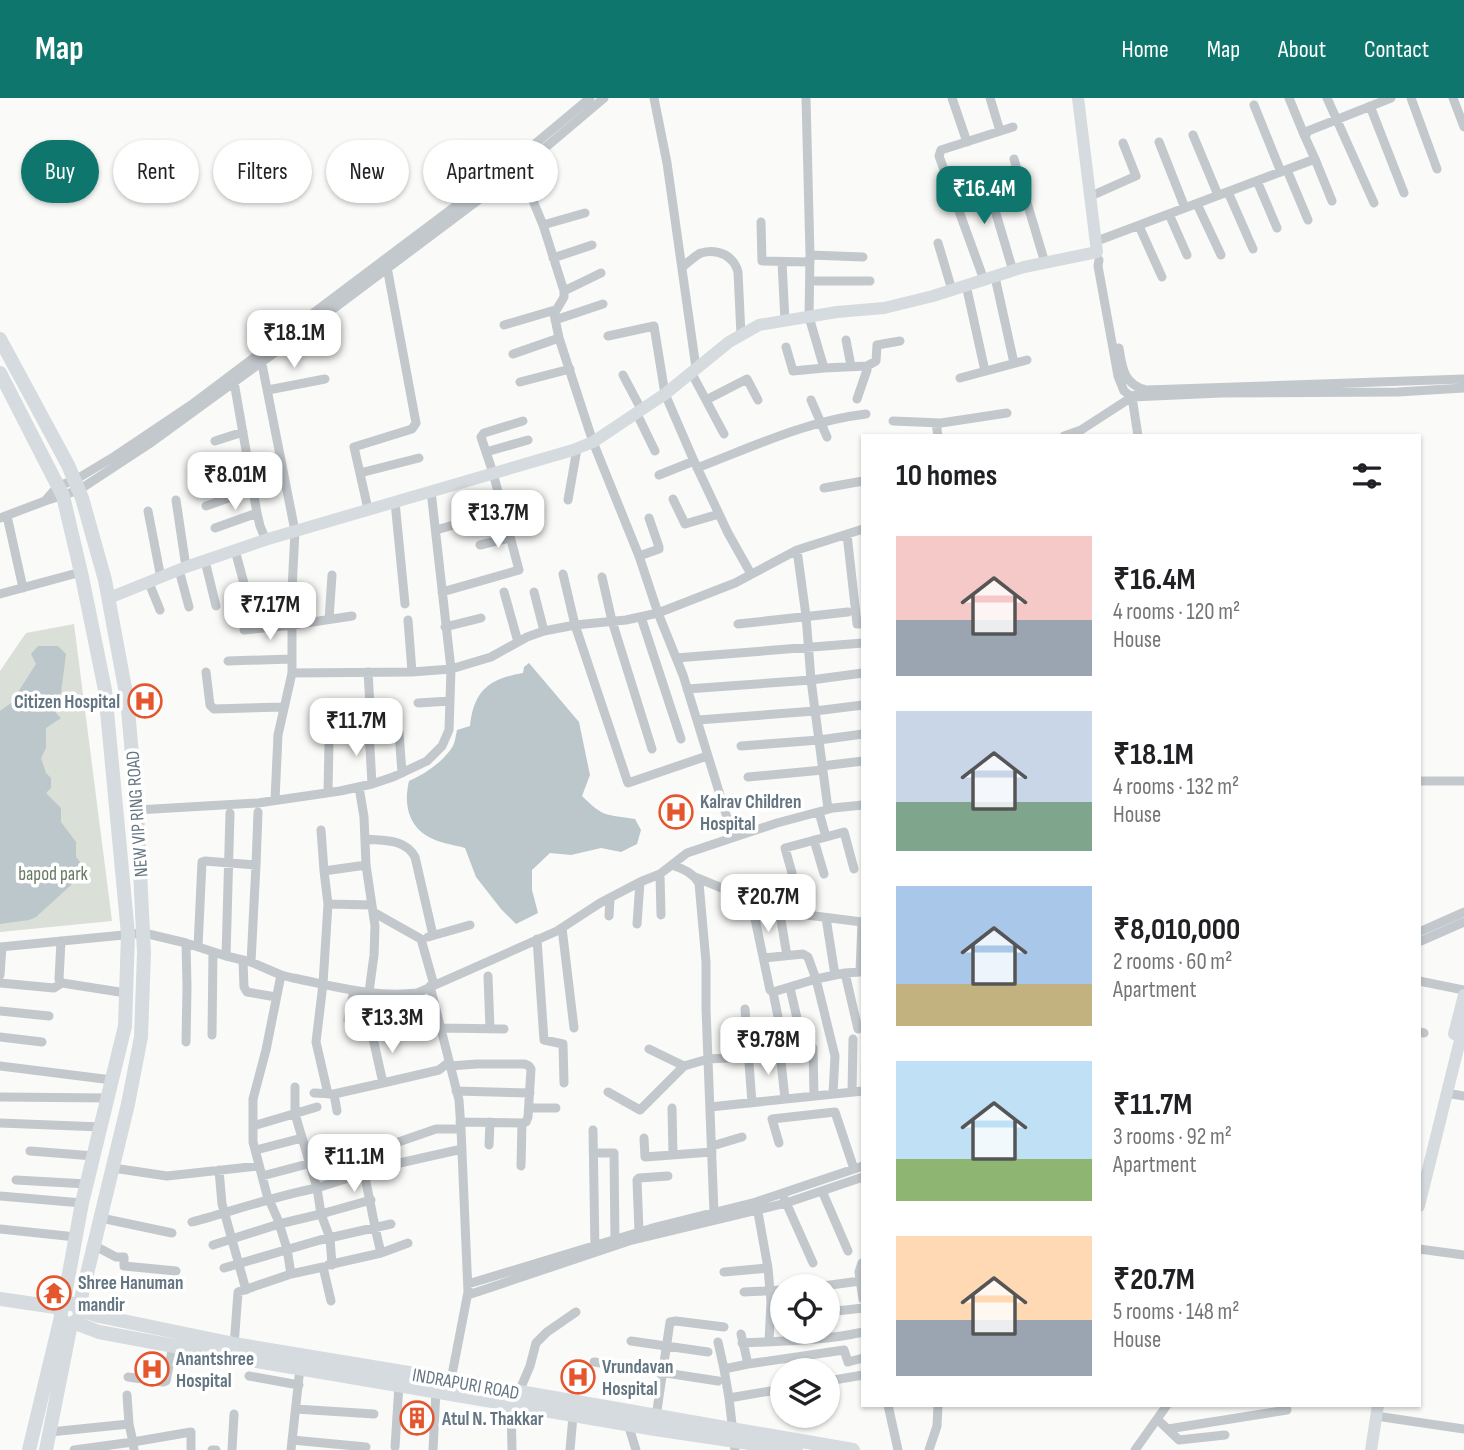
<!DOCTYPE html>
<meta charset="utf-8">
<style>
body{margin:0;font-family:"Sofia Sans Condensed",sans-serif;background:#f2f2f2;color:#202124;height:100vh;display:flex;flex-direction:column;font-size:26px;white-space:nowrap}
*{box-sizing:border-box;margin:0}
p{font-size:23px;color:#757577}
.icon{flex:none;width:38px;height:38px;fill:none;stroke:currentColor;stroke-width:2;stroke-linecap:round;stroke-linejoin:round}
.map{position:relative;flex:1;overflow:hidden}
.panel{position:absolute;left:861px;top:336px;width:560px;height:973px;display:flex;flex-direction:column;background:#fff;border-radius:0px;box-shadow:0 2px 5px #0004}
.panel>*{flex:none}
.banner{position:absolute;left:21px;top:42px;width:665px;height:63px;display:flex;gap:14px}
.buttons{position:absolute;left:770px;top:1176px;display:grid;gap:14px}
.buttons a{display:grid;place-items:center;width:70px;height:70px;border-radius:50%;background:#fff;box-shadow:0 2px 5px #0004;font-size:35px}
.price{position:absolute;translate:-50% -60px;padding:0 16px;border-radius:14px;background:#fff;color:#222;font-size:23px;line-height:46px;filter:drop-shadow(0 2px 4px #0008)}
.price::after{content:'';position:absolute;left:50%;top:42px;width:21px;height:16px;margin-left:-10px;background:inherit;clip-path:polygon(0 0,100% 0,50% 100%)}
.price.active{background:#0f766e;color:#fff}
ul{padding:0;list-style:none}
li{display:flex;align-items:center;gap:21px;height:175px;padding:0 35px}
li span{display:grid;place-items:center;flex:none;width:196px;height:140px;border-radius:0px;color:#555}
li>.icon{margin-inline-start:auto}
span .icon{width:84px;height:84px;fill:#fffc;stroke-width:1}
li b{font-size:30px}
h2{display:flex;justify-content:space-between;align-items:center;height:84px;padding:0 35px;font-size:30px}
.pill{padding:0 24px;border-radius:32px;background:#fff;box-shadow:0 2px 5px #0004;font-size:24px;line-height:63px}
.pill.active{background:#0f766e;color:#fff}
header{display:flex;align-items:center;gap:42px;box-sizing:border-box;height:98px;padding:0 35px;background:#0f766e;color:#fff}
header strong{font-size:33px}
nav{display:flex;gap:38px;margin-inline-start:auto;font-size:24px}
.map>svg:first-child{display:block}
</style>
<header>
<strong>Map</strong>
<nav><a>Home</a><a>Map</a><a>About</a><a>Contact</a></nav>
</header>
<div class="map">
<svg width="1464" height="1352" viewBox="0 0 1464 1352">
<rect width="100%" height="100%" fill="#fafaf8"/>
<!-- green -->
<path fill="#dadfd7" d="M74 526 112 823 0 834V573L26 535Z"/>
<!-- water -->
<path fill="#bbc7cb" d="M38 548H58L66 556 61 595 56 601V615L61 620 46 630V650L41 660 46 675 51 680V690L46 695 61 710V724L76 744V759L84 769 70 788 36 819 29 822 0 826V613L11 605 36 566 31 556Z
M529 565 579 624 590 677 582 698C604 720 606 716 635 721L641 732 637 746 621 754 601 750 571 757 550 755 532 772V792L538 815 516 826 501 811 476 779 465 750C454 747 436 744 427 738 407 726 404 704 409 683 425 676 443 664 453 648 455 644 456 637 457 632L470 628C474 592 489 581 523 575L524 569Z"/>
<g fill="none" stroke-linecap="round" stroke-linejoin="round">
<!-- street -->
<path stroke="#c3c8cc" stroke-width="9" d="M590 0 506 70 191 307 115 358 75 382 58 388 45 403 79 392 149 346 281 250 520 71 604 0
M654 0 667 65 696 270
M806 0 810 157 809 219 824 270 867 268V272L857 301
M952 0 967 44
M990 0 1000 33
M1289 0 1305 39
M1327 0 1374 105
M1411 0 1437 71
M1453 0 1464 29
M1254 7 1281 74
M1370 8 1404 95
M1193 37 1218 97
M1159 44 1185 110
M1014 61 1045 165
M1315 61 1332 103
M1287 72 1308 122
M984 75 1013 173
M1257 83 1277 130
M1228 94 1253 151
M1091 98 1136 78 1123 45
M1197 106 1221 157
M1169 116 1187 157
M761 124 762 163 810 164
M543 127 585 115
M1139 128 1162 179
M1097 143 1315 61 1305 39 1308 33 1391 0
M938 145 952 192
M810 157 863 159
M553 160 592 147
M1099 162 1098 168 1118 278 1124 293 1132 299 1221 295 1398 294 1464 290
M782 164 785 223
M682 169C688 165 694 158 701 155 718 150 734 158 738 174L741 237
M995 179 1014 265
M984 182 939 58 941 52 1013 29
M810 183H870
M966 187 985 273
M564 193 601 175
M555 222 603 206
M504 227 555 212
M608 238 654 228 665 296 694 363 728 435 751 476
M846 242 851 268
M786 249 793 273 824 270
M1119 250C1122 270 1124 287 1146 292L1464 281
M513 256 559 240
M261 261 295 433 292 492V575L412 574 451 571 491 559 527 539 544 533 575 527 626 522 658 515 639 458 593 344 559 240 554 216 564 199V193L543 127 520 71
M867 268 876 263 877 247 900 243
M691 274 724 336
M623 277 641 311
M960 280 1027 262
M234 284 257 415 260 428 266 442
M520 284 570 271
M268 292 325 281
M1132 299 1138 338
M706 302 747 281 758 302
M811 302 827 339
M636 314 655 353
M893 323 941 325 1007 315
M936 325 938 338
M1064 338 1081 332 1135 297
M215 343 243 334
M486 354 528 342
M697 370C752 349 806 323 866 316
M360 375 419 360
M659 377 694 363
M201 382 249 365
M824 390 863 383
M673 401 685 426 719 416
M176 402 186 469
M568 402 577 351
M395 404 405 506
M206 408 254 391
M368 411 354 349 412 331 416 325 387 169
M148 413 161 480
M7 418 23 490
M0 420 45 403
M215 430 257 415
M436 432 503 413
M847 436 857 526H863
M480 447 510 440
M235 452 249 504
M797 452 806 518 811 582 828 711
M639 458 659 451V449L649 420
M205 463 216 508
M179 472 189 509
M563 476 575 527 628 685 707 658
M602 479 612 523 652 651
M149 485 160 512
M266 494 292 492
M442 494 519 472 493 375 481 339 484 335 523 323
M504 494 518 544
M534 494 544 533
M0 496 81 474
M641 519 681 641
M329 521 332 477
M408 522 412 574
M738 526 848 514
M445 529 481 520
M244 532 293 527 352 518
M676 560 863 545
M228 563 291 561
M206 574 210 607 214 611 284 609
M368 574 370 608H394
M687 591 811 582 863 575
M418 605 450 603
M698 622 815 613 863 607
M369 633 372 686
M399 634 402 675
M741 648 819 642 863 636
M822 668 863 663
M748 679 823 672
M1419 683H1464
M359 689 364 719 366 767 375 828 374 857 369 894
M328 694 329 645
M275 702 278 637 292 575
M137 712 258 705 340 693 372 686 393 679 427 663 442 648 449 632 451 571 431 393
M321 732 324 773
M733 739 683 577 658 515 735 485 797 452 863 431
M826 739 844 734 854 771
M365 741C383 743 405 740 415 759L433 837
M814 742 824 776
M256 767 258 714
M366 767 324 773 328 806 372 807
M672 767C683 771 692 774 699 785L706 864V911L714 1115
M792 775 785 750 826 739 819 714
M660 776 661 817
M695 779 746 800 799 816 862 824 860 874 845 875 816 881 773 894
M751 802 770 892 773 894 785 953
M328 806 323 886 316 944 328 996
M779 810 787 858
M373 814 421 841 434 887
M609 818 610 800
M826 820 835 877
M637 826 640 784
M562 830 574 930
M1419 834 1464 814
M428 839 470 827
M537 841 544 942 563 946 564 985
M61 843 59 881 62 885 126 895
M1419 844 1464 824
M0 849 144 835 186 845 226 858 251 864 281 877 293 880C334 888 375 900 417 895L557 833 600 805 640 784 660 776 687 755 777 725 833 710 863 707
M198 849 202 764 205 763 256 767 251 864
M226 858 230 715
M764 860 803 856 808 859 816 881 835 958 833 996
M243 863 244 889 247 894 276 899
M845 875 858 931
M0 877 2 849
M281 877 266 952 253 1001V1044L267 1097 278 1122 287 1151 291 1176 323 1169 331 1203
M488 878 490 931
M1419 883 1464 892
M0 885 54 890 62 885
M430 888 459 1002 461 1031 468 1194 450 1287
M790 890 804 950
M745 911 752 1005
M0 913 49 918
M348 922 354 892
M441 930 504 931
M1419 934 1424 935
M372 936 383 985
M212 937 213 854
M0 939 42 944
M186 944 187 889 186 845
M649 951 684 968
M780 954 785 1001
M0 968 112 982
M450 968 477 966H525L529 968 531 971 528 1019 526 1024 522 1025
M456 993 530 995
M608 994 640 1012 684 968 708 961 748 959 809 949 813 950 814 998
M852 994 853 941
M314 995 334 996 383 985 439 972 449 964
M1446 995 1464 998
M334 996 337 1013
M0 999 108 1000
M710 1009 863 993
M529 1010H556
M672 1010 673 1057
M460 1024 522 1025 521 1068
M0 1025 101 1029
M253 1028 317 1009
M593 1032 595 1153
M644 1040 645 1059 712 1054
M779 1045 772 1021 835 1014 854 1071
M489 1047 490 1024
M712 1048 742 1039
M256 1052 302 1040
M30 1053 94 1058
M594 1055H614L615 1146
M113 1070 167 1078 259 1068
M219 1072 222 1106 246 1192
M364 1075 373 1071 462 1051
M262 1078 357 1053 384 1049 436 1031H461
M16 1082 87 1086
M822 1093 848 1153
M0 1098 82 1105
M784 1100 813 1165
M371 1102 321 1116 317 1090 364 1075C370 1101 374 1128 381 1155
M757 1109 768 1170 771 1204 769 1243
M101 1120 172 1135
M192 1124C233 1113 275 1098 317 1090L295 1016V989
M0 1131 76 1139
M639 1134 637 1082 639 1080 668 1078
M213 1147 279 1126 321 1116 330 1140 332 1167
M95 1148 116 1159H124V1168L176 1173
M1419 1151 1464 1157
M862 1165 859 1174 863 1201
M328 1167 381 1155 408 1145
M224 1170 320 1142 391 1126
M724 1174 768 1170
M468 1186 656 1129 756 1104 863 1068
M823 1188 860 1183
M744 1194 782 1192
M468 1197 629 1143 786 1105 863 1079
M828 1214 863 1210
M770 1220 782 1219
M741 1236 748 1266 844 1252 848 1264 863 1260
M631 1243 708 1254
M718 1244 724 1271
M742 1245C783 1243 823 1243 863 1234
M234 1248 238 1194 291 1176
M594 1264 718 1283
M748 1266 724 1271 729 1300 782 1291
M249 1278 299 1287
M128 1279 163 1284 166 1283 173 1248
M828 1283 863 1277
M519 1294 530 1268 536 1245 547 1234 576 1214
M127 1297 129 1326
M729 1300 735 1352
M511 1307 512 1352
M888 1307 898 1352
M296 1311 374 1316
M1376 1318 1464 1331
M656 1319 670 1224 676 1223 724 1229
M1157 1321 1179 1342 1225 1337
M628 1326 636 1352
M1168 1331 1287 1312
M50 1334 129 1326 133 1344 191 1334V1352
M292 1342 366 1349
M395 1349 399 1287
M74 1352 133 1344 134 1352
M212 1352H216
M232 1352 234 1316
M291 1352 300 1270
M433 1352 436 1292
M570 1352 573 1318
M929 1352 937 1328 938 1307
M1135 1352 1167 1307"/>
<!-- secondary -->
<path stroke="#d6dbdf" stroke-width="12" d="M109 500 186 469 268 441 573 352 593 344 665 296 729 244 759 227 837 214 884 210 933 198 1024 169 1097 154 1078 0
M1454 936 1464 897
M1419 1108 1464 926
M1371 1352 1378 1307"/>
<!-- primary -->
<path stroke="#d6dbdf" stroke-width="14" d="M0 241 68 367 82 400 105 482 127 601 137 712 144 855 141 939 128 1006 79 1209 80 1219C70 1233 55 1223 63 1208L70 1205 79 1209
M0 275 63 398 82 479 105 592 128 836 125 928 82 1105 63 1208
M0 1201 62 1210
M80 1212 99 1218 234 1246 451 1282 853 1352
M75 1225 99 1234 233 1259 655 1331 796 1352
M29 1352 61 1219
M46 1352 71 1226"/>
</g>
<!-- icons -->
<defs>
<symbol id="hospital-ring" viewBox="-11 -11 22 22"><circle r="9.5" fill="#fff" stroke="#e4572e" stroke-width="1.5"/><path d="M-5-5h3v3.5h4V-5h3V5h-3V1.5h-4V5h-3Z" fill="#e4572e"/></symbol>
<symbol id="temple-ring" viewBox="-11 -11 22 22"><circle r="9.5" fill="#fff" stroke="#e4572e" stroke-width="1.5"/><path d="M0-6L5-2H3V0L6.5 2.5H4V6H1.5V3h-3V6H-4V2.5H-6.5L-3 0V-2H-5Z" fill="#e4572e"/></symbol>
<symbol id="building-ring" viewBox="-11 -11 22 22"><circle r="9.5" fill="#fff" stroke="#e4572e" stroke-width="1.5"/><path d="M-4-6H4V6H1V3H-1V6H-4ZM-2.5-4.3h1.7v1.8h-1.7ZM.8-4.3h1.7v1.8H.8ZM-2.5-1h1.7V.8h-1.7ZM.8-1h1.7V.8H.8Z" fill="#e4572e"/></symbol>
</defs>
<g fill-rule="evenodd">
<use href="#hospital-ring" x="126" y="584" width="38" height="38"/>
<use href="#hospital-ring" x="657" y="695" width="38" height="38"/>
<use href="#temple-ring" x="35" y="1176" width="38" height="38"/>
<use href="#hospital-ring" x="133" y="1252" width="38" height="38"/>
<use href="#hospital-ring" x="559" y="1260" width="38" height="38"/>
<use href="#building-ring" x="398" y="1301" width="38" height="38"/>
</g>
<g text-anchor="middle" stroke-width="7" stroke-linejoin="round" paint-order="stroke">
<!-- poi labels -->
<g font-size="19" font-weight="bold" fill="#657683" stroke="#fff" text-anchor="start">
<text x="120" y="610" text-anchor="end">Citizen Hospital</text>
<text x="700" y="710">Kalrav Children<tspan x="700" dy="22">Hospital</tspan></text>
<text x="78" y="1191">Shree Hanuman<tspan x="78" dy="22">mandir</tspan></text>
<text x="176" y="1267">Anantshree<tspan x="176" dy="22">Hospital</tspan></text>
<text x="602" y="1275">Vrundavan<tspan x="602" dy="22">Hospital</tspan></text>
<text x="442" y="1327">Atul N. Thakkar</text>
</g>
<!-- street labels -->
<g font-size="19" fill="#657683" stroke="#fff">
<text transform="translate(136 716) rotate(-94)" y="7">NEW VIP RING ROAD</text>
<text transform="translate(466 1285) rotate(10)" y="7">INDRAPURI ROAD</text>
</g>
<!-- park labels -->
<g font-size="19" fill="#687a64" stroke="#fff">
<text x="53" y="782">bapod park</text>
</g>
</g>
</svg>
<div class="buttons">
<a><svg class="icon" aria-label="locate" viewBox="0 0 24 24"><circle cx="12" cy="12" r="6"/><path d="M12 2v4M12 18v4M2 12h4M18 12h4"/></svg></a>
<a><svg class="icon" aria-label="layers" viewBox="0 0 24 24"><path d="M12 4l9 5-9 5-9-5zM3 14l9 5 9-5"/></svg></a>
</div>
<b class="price active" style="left:984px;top:128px">₹16.4M</b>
<b class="price" style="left:294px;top:272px">₹18.1M</b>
<b class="price" style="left:235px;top:414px">₹8.01M</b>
<b class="price" style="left:498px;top:452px">₹13.7M</b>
<b class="price" style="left:270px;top:544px">₹7.17M</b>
<b class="price" style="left:356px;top:660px">₹11.7M</b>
<b class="price" style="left:768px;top:836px">₹20.7M</b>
<b class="price" style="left:392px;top:957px">₹13.3M</b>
<b class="price" style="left:768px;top:979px">₹9.78M</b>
<b class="price" style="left:354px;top:1096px">₹11.1M</b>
<div class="banner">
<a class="pill active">Buy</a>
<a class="pill">Rent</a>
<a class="pill">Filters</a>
<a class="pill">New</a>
<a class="pill">Apartment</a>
</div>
<section class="panel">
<h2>10 homes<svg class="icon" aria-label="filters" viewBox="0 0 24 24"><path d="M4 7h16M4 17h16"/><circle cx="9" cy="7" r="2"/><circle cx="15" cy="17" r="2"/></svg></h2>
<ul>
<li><span style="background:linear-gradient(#f6c9c9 60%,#9aa5b1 0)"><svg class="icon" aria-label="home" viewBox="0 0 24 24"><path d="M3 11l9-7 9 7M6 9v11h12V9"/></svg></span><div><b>₹16.4M</b><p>4 rooms · 120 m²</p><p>House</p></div></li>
<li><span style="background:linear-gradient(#c9d6e8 65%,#7fa58c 0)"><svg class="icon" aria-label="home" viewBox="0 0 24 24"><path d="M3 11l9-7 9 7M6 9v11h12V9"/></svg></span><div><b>₹18.1M</b><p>4 rooms · 132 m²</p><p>House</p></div></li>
<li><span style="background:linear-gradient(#a9c7e8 70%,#c2b280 0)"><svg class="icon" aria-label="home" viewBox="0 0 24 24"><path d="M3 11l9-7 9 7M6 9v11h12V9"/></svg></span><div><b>₹8,010,000</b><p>2 rooms · 60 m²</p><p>Apartment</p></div></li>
<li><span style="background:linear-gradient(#bfe0f5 70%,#8fb573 0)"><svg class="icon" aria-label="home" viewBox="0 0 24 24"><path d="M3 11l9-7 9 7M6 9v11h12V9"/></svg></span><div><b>₹11.7M</b><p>3 rooms · 92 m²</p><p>Apartment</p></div></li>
<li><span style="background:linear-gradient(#ffd9b3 60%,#9aa5b1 0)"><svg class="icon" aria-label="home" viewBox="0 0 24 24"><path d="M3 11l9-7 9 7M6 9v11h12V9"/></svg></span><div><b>₹20.7M</b><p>5 rooms · 148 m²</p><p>House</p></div></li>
</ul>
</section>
</div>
